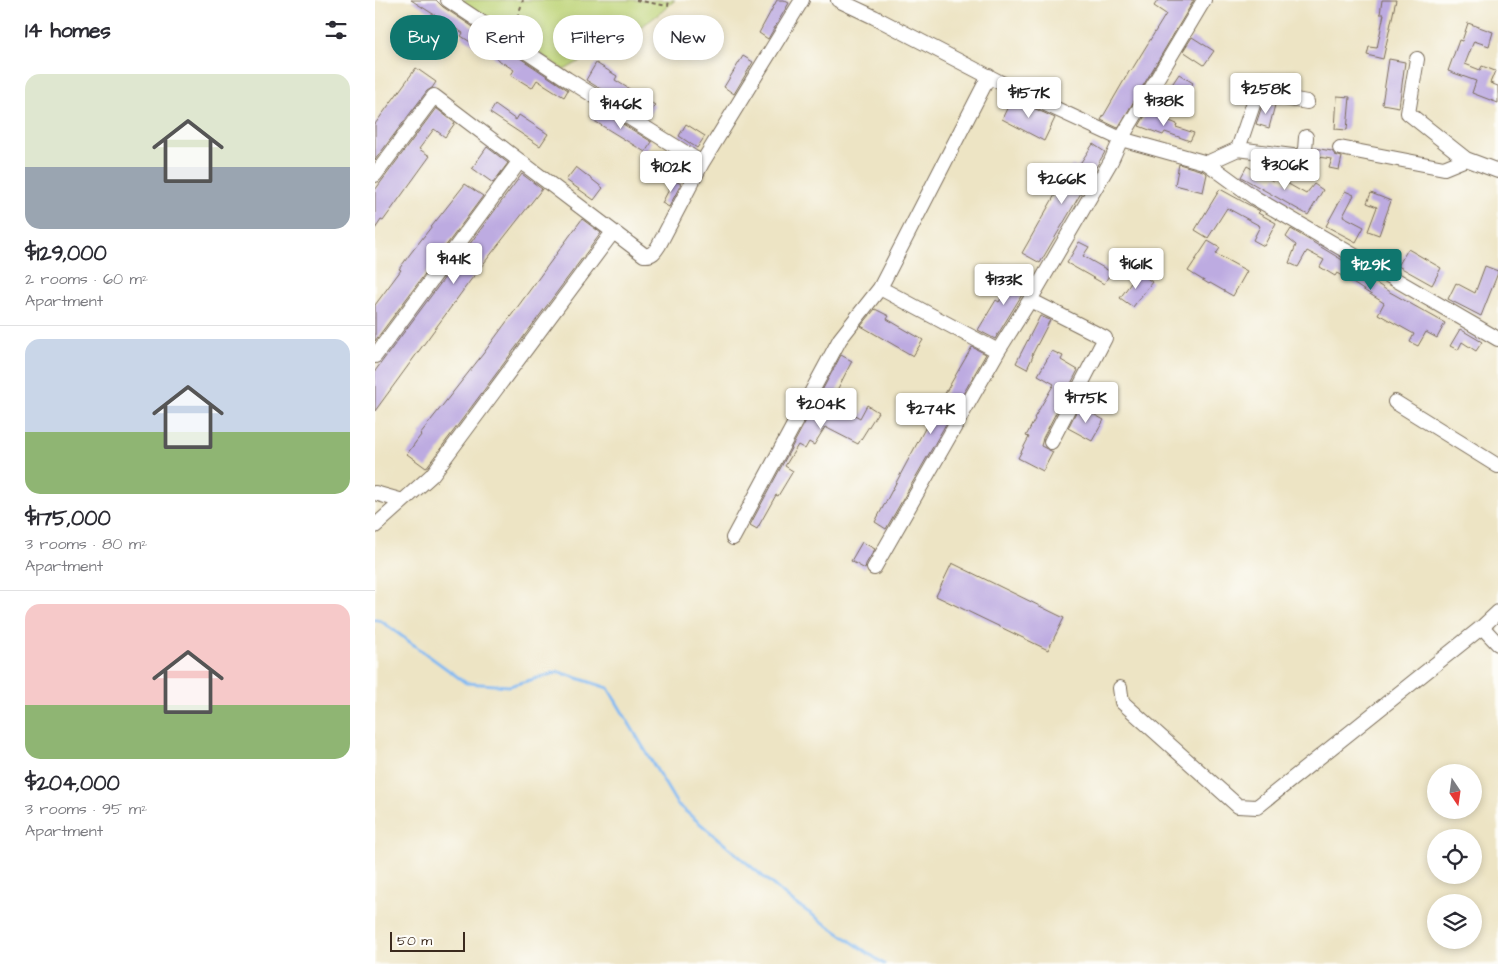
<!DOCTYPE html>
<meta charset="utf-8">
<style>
body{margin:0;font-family:"Architects Daughter",sans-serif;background:#f7f7f7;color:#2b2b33;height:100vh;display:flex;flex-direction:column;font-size:19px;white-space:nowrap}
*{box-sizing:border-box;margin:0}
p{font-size:16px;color:#7c7c81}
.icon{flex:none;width:28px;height:28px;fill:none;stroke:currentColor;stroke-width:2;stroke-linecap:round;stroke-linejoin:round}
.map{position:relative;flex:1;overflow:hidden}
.panel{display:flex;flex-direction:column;background:#fff;width:375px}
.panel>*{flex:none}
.guide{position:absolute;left:15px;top:15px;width:475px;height:45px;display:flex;gap:10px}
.needle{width:32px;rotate:167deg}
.fabs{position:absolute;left:1052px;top:764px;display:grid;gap:10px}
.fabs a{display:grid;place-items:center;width:55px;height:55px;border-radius:50%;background:#fff;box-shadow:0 2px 8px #0003;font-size:25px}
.scale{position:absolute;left:15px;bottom:12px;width:75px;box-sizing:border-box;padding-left:5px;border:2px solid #3b2a1e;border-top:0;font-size:14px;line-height:18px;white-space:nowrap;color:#3b2a1e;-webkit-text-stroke:4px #fdfcf7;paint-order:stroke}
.price{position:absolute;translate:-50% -42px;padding:0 11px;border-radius:5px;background:#fff;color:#222;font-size:16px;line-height:32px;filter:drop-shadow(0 1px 2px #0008)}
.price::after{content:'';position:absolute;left:50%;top:30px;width:15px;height:11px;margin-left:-8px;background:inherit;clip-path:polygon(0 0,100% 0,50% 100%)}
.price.on{background:#0f766e;color:#fff}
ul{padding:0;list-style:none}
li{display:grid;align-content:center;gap:10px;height:265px;padding:0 25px}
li+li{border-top:1px solid #e1e1e2}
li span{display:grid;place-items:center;height:155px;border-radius:15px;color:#555}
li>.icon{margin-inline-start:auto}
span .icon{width:90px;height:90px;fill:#fffc;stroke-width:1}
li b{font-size:21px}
h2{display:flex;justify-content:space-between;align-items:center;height:60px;padding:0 25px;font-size:21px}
.pill{padding:0 18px;border-radius:22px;background:#fff;box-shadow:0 2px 8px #0003;font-size:18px;line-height:45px}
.pill.on{background:#0f766e;color:#fff}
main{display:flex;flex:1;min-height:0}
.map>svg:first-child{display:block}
</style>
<main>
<section class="panel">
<h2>14 homes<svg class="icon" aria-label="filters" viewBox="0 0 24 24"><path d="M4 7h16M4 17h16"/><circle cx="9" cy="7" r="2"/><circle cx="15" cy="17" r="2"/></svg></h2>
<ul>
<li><span style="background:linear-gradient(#dfe7d0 60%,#9aa5b1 0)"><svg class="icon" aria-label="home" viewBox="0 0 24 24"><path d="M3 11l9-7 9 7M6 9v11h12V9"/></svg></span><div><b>$129,000</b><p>2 rooms · 60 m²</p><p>Apartment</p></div></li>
<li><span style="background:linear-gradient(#c9d6e8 60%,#8fb573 0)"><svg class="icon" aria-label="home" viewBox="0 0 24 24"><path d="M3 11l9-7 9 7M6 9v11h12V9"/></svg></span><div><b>$175,000</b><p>3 rooms · 80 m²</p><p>Apartment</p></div></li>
<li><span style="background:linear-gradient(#f6c9c9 65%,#8fb573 0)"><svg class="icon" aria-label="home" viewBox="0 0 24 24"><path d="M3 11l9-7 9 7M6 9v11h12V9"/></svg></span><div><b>$204,000</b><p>3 rooms · 95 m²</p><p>Apartment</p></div></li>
</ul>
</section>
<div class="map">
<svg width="1123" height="964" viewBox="0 0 1123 964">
<rect width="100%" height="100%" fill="#fdfcf7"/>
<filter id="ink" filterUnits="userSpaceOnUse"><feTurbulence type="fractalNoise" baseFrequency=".02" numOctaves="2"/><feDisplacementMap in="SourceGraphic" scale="10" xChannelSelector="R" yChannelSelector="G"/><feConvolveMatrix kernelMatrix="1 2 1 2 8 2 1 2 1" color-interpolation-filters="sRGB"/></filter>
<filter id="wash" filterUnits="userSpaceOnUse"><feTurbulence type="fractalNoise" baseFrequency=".0096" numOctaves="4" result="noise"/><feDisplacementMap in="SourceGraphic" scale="20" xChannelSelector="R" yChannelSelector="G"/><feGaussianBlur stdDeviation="1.12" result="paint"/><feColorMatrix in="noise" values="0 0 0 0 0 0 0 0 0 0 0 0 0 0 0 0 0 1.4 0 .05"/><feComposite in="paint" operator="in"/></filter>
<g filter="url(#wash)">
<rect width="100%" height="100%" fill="#ede4c4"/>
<!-- green -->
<path fill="#bed478" stroke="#7c7f4b" d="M85 0H300C269 30 227 49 189 70Z"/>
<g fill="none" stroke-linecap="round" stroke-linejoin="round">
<!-- stream -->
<path stroke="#83baf2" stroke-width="3" d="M0 620 6 621 91 683 134 686 184 672 233 688 302 804 417 901 509 964"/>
</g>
<g id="blocks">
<!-- building -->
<path fill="#bdabe1" d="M36 0H61L68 7 193 90 189 97 162 80 157 88 136 75 139 70 86 36 88 33Z
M402 0H408L414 3 393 39 384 33Z
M783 0H819L743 128 726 120 755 70 756 71 791 14 779 6Z
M1007 0H1021L1008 59 992 55 994 47 1002 48 1009 14H1005Z
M1093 23 1118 32 1114 46 1099 41 1090 64 1105 70 1107 66 1120 71 1115 83 1123 86V103L1097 93 1101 81 1073 71 1084 40 1087 41Z
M817 37 839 51 829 65 808 51Z
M368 56 378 62 359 94 349 87Z
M1014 59 1030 62 1024 107 1007 104Z
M221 63 242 76 240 80 280 105 272 118 211 80Z
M41 68 61 82 57 88 52 91 0 160V124Z
M804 74 818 83 807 98 794 89Z
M962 96 975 97 972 130 960 129Z
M637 98 680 118 669 141 627 119Z
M888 103 900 105 894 128 881 124Z
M120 105 141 120 144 115 173 134 165 146 115 113Z
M61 108 80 123 70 137 59 129 44 149 55 156 8 221 6 220 0 229V190Z
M222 108 277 142 270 152 216 119Z
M772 112 802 124 801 127 819 133 815 141 790 132 788 135 764 126Z
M311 124 330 136 322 148 304 136Z
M718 144 730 152 665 263 647 253 697 165 702 168Z
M112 147 133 163 118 183 97 168Z
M939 148 957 151 960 155 967 157 964 170 954 168 957 159 936 156Z
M804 164 828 171 832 174 828 192 800 185Z
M872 166 898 181 901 177 931 194 939 184 948 190 933 215 866 177Z
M201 167 228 188 219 200 191 180Z
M147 174 167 189 95 281 0 411V371Z
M299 180 306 184 294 207 287 203Z
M90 184 108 196 0 341V305L26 270 24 269 35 254Z
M845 189 885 211 883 213 901 223 889 246 878 240 885 226 852 208 833 238 820 230Z
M970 191 979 195 968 216 989 227 981 242 951 226Z
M996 193 1016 201 1004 235 993 231 1002 207 992 203Z
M207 219 226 233 51 468 32 454 46 435 45 434 108 354Z
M916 229 969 261V262L1013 291 1070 323 1062 338 1051 332 1043 346 1035 342 1039 334 1003 314 1009 303 962 273 960 276 945 267 949 260 932 251 923 267 914 263 921 245 911 237Z
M833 241 845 248 841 254 872 271 858 296 835 283 834 284 813 271Z
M704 242 714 247 708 256 736 272 729 284 692 263Z
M1033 249 1066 268 1057 285 1023 266Z
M1110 266 1123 271V273L1106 316 1073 299 1081 283 1100 293Z
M641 272 656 280 620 339 603 330 621 300 624 302Z
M764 272 777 282 758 307 745 298Z
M500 309 514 316 512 319 548 340 538 356 486 326Z
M665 316 675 320 657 355 658 356 652 369 641 363Z
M1085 329 1107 342 1101 351 1087 342 1083 350 1075 346Z
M597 347 611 354 511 529 500 522 554 421Z
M677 351 688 356 686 360 703 370 668 438 666 446 678 452 668 471 643 458 654 437 651 436 660 419 659 418 679 384 663 375Z
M466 355 477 361 456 402 485 418 492 405 503 412 483 444 450 427 439 445 434 442 430 449 423 445 410 466 418 471 403 496 401 495 382 529 375 525Z
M704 406 729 420 717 441 693 428Z
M487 542 500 549 491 564 490 569 476 561Z
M577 563 689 618 673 650 561 596Z"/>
</g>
</g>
<g filter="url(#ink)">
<use href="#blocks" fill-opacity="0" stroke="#796b58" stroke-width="1"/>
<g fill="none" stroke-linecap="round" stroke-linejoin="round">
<defs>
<path id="minor" d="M73 0 192 79 327 163
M463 0 499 17 634 87 746 139 832 163 880 198 1123 339
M1042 59 1033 113 1091 159 1123 171
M965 148 1069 168 1091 159
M863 149 882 93 932 102
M832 163 863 149 925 157 930 150 931 137
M0 175 59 96 269 255C278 256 280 251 284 245L327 163 427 0
M505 288 623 351
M655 300 730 338 676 442
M0 356 144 162
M1020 402 1123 466
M0 493 28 501
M0 526 57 475 238 232
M358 538 465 339 505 288 614 76
M499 568 623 351 655 300 736 161 746 139 829 0
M1107 627 1123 644
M745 688 747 702 863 806 882 807 1107 627 1123 612"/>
</defs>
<!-- minor casing -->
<use href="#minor" stroke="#796b58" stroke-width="16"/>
<!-- path -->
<path stroke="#796b58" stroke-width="2" stroke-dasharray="4 4" stroke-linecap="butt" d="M261 0 293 6 294 0
M140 25 148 0"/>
<!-- minor -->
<use href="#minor" stroke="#fff" stroke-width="14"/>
</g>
</g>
</svg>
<div class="fabs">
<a><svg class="needle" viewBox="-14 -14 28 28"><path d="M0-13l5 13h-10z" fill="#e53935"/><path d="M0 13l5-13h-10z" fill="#7c7c81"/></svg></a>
<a><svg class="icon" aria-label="locate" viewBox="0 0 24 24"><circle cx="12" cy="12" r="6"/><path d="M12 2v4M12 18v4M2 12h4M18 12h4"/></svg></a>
<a><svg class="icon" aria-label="layers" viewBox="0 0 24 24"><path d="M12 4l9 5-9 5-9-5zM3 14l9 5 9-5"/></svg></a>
</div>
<div class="scale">50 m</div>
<b class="price" style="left:891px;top:115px">$258K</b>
<b class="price" style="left:654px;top:119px">$157K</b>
<b class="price" style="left:789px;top:127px">$138K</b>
<b class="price" style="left:246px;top:130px">$146K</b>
<b class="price" style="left:910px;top:191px">$306K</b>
<b class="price" style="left:296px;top:193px">$102K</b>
<b class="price" style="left:687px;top:205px">$266K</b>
<b class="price" style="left:79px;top:285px">$141K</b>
<b class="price" style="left:761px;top:290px">$161K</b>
<b class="price on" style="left:996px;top:291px">$129K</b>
<b class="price" style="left:629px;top:306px">$133K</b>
<b class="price" style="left:711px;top:424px">$175K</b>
<b class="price" style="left:446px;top:430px">$204K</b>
<b class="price" style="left:556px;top:435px">$274K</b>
<div class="guide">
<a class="pill on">Buy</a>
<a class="pill">Rent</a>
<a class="pill">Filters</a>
<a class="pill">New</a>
</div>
</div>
</main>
